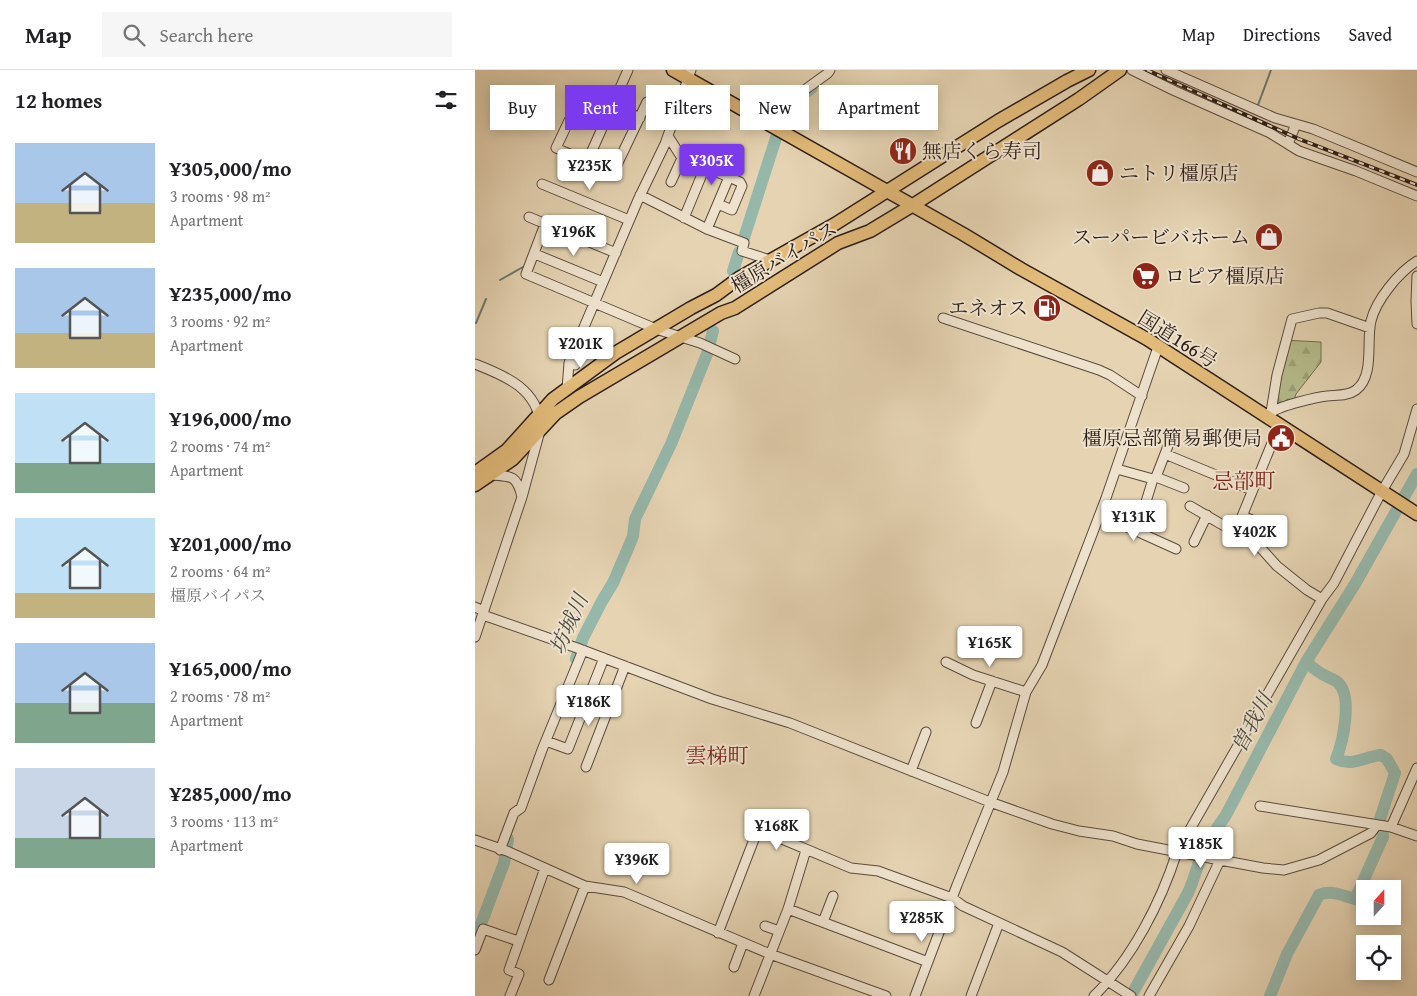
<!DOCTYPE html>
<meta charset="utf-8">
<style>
body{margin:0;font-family:"Gentium Book Plus","Noto Serif JP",serif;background:#f6f6f6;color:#202124;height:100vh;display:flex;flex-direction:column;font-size:19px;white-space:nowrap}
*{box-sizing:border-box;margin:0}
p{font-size:16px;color:#757577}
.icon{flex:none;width:28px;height:28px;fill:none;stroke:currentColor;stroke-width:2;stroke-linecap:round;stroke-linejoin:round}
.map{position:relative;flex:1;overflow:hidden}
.side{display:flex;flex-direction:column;background:#fff;width:475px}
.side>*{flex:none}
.top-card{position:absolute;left:15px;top:15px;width:475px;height:45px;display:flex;gap:10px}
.needle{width:32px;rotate:21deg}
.controls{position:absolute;left:881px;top:810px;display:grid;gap:10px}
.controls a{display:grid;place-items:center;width:45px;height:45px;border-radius:0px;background:#fff;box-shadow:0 2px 12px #0003;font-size:25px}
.price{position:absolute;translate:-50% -42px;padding:0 11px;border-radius:5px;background:#fff;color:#222;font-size:16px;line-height:32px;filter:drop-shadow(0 1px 2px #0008)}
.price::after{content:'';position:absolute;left:50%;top:30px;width:15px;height:11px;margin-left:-8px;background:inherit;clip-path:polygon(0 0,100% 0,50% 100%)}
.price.active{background:#7c3aed;color:#fff}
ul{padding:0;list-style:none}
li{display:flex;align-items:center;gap:15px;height:125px;padding:0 15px}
li span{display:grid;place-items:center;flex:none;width:140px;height:100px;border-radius:0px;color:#555}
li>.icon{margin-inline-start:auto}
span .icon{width:60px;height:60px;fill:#fffc;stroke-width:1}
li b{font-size:21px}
h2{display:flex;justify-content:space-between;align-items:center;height:60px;padding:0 15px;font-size:21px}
.chip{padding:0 18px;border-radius:0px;background:#fff;box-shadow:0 2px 12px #0003;font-size:18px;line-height:45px}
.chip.active{background:#7c3aed;color:#fff}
header{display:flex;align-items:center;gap:30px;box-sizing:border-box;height:70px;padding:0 25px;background:#fff;border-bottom:1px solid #e0e0e0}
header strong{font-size:24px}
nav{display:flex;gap:28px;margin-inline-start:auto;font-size:18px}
.search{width:350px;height:45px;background:#f6f6f6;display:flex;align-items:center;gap:12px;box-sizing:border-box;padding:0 18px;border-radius:0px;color:#757577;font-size:19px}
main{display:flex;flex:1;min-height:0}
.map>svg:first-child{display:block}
</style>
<header>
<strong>Map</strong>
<div class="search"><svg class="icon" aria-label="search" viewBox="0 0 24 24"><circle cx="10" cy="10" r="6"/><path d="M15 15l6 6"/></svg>Search here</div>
<nav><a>Map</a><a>Directions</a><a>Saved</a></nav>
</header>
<main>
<section class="side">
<h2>12 homes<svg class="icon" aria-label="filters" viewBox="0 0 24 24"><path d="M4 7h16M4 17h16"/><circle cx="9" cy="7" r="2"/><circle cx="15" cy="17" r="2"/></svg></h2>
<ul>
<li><span style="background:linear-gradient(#a9c7e8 60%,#c2b280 0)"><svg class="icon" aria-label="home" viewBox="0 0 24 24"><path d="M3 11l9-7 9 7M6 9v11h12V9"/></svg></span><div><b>¥305,000/mo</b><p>3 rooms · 98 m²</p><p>Apartment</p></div></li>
<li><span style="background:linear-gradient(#a9c7e8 65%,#c2b280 0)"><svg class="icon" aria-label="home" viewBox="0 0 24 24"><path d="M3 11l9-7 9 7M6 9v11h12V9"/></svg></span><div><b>¥235,000/mo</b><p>3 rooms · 92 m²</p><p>Apartment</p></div></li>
<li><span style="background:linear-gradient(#bfe0f5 70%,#7fa58c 0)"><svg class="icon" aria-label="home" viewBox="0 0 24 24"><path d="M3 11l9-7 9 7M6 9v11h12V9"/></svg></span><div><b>¥196,000/mo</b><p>2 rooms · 74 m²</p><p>Apartment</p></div></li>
<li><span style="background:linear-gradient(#bfe0f5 75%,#c2b280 0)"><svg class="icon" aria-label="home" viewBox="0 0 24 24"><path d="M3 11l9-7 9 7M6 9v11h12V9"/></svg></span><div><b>¥201,000/mo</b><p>2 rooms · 64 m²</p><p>橿原バイパス</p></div></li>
<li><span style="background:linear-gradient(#a9c7e8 60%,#7fa58c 0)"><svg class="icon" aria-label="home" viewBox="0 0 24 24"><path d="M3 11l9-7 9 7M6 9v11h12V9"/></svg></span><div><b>¥165,000/mo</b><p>2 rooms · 78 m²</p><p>Apartment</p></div></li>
<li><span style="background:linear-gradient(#c9d6e8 70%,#7fa58c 0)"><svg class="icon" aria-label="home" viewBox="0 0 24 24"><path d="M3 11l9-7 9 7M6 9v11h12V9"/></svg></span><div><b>¥285,000/mo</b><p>3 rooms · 113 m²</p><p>Apartment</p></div></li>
</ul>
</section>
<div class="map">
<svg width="942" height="926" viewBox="0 0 942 926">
<defs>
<pattern id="forest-firs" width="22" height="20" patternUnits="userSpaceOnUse" patternTransform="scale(1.25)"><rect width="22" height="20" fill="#b6bc8b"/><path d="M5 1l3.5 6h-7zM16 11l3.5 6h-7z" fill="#9da177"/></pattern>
</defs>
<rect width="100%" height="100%" fill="#e5d3b2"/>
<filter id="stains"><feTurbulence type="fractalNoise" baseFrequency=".004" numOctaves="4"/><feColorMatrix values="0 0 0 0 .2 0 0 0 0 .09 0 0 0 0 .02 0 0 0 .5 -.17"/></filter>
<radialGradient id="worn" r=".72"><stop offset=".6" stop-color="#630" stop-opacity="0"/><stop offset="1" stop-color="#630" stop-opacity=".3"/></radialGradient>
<!-- forest -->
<path fill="url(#forest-firs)" stroke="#716d52" d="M807 270 846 272V292L821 324 819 330 812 329 810 335 795 331Z"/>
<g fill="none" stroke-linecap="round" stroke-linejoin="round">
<!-- stream -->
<path stroke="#6c7a71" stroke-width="2" d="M783 35 796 0
M25 210 48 197
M1 253 11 229"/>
<!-- river -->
<path stroke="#96b8ab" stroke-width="12" d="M308 55 328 24 337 18
M268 171 301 68
M258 201 264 182
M101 589 108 568 127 531 138 513 154 476 158 466 160 449 196 374 232 284 238 261
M0 870 29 793 33 769
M656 926 713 823C718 812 721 801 725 789 732 773 741 759 751 745L831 592 880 514 942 404
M795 926 812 884 844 825C855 819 868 826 880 829L908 767 905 749 920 703 912 689 906 685C888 687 879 697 861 689 868 672 879 623 861 611 858 609 854 608 851 606 844 603 837 597 831 592"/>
<defs>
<path id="minor" d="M657 0 700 21 795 63 824 81 881 101 942 126
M691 0 800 48 838 59 942 102
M165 48 108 21 81 78 138 103 172 32
M294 55 302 40 353 3 355 0
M193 66 207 88 196 112
M813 74 821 54
M207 88 254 107 232 159
M112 92 153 0
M67 114 154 150
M165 125 232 159 269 173 267 181 295 190
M243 134 257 140 267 116 265 112 254 107
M54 147 141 183
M209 148 230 97
M70 154 51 204 181 259 225 273 260 289
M60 184 128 212
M942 206 941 231 942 254
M468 248 624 300 635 305 667 326
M94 293 100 295 103 292C105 286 101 282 102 275
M0 294C31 306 63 319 66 357L47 427 0 567
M92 319 94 293 98 283 163 130 190 74 216 0
M796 342 802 305 817 249 844 243H852L895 258
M793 348C793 347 796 342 797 342 805 336 841 327 852 326 862 325 873 326 881 320 900 306 891 270 896 251 901 230 924 202 942 191
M690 384 777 420
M642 399 678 409 681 407 693 376
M16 405C36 406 42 405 47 427
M681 407 709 418
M715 436 784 476 802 496 832 520 847 529
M625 446 659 460 701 479
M768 446 797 459
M662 461 678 409
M761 461 804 356
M719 472 732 445
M0 537 9 541
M8 545 102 578 237 629 315 653 515 732 577 754 604 761 638 766 662 774 745 790 788 798 809 800 844 790 896 763 901 756
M471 592 498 605 551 622
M501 653 517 611
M71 671 93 679 129 588
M111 697 150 596
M436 701 451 662
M785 736 916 757 942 766
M916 757 942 698
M0 770 32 781 110 816 149 822 295 884 411 926
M25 780 39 743 46 738 67 680 108 580
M313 839 453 892
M348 852 358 826
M290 856 304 861
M243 863 283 759 376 798 403 801 477 828 488 836 587 882 656 926
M0 880 8 859 43 871
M259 897 268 873
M74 910 110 816
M35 926 44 904 34 900 70 798
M279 926 313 839 331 780
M440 926 482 815 528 702 551 622 567 595 631 428 683 277
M496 926 524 853
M619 926C657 889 686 832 702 782L847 529 859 513 907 421 929 384 942 339
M674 926 714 856 745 790"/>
<path id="highway" d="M198 0 488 164 546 199 672 269 942 444
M0 403 32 380 78 329 142 282 216 238 241 225 264 208 360 154 523 51 592 11 614 0
M0 415 38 389 81 343 104 327 246 243 260 238 363 173 395 161 438 135 604 29 645 0"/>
</defs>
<!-- minor casing -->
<use href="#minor" stroke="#5a4b3f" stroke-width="11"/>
<!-- highway casing -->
<use href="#highway" stroke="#2c1e19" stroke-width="15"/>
<!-- minor -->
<use href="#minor" stroke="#eee2cd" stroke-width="9"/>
<!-- highway -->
<use href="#highway" stroke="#e2ba79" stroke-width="12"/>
<defs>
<path id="rail" d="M672 0 824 69 942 115"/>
</defs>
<!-- rail casing -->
<use href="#rail" stroke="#2c1e19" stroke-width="4"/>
<!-- rail -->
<use href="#rail" stroke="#eee2cd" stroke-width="2" stroke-dasharray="5.5" stroke-linecap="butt"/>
</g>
<!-- icons -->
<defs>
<symbol id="restaurant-disc" viewBox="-11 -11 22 22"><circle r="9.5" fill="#8f2418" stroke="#eee2cd"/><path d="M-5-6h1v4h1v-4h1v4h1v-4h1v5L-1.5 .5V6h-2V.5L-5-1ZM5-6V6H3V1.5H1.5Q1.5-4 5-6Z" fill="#fff"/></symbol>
<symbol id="shop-disc" viewBox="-11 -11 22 22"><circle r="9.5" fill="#8f2418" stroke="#eee2cd"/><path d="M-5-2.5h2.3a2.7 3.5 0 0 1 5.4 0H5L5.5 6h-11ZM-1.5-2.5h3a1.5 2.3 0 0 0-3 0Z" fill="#fff"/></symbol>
<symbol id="supermarket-disc" viewBox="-11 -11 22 22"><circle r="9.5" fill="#8f2418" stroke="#eee2cd"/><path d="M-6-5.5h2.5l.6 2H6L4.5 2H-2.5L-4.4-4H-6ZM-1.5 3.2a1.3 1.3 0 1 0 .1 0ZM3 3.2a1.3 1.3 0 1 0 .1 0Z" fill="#fff"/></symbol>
<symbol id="fuel-disc" viewBox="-11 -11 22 22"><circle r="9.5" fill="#8f2418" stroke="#eee2cd"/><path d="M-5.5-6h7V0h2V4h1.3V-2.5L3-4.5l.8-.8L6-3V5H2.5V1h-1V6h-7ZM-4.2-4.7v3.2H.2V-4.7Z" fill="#fff"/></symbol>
<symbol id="civic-disc" viewBox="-11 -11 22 22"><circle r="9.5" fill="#8f2418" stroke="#eee2cd"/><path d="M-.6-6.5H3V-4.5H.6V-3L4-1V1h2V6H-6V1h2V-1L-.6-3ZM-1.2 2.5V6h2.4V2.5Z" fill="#fff"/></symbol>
</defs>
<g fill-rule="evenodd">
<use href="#restaurant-disc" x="412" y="65" width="32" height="32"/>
<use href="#shop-disc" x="609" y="87" width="32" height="32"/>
<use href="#shop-disc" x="778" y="151" width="32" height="32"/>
<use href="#supermarket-disc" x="655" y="190" width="32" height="32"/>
<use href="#fuel-disc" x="556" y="222" width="32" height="32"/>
<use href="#civic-disc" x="790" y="352" width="32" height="32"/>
</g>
<g text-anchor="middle" stroke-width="4" stroke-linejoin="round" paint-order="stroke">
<!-- poi labels -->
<g font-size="20" fill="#2c1e19" stroke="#eee2cd" text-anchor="start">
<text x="447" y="88">無店くら寿司</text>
<text x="644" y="110">ニトリ橿原店</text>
<text x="775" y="174" text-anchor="end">スーパービバホーム</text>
<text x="690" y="213">ロピア橿原店</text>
<text x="553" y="245" text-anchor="end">エネオス</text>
<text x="787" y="375" text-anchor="end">橿原忌部簡易郵便局</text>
</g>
<!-- street labels -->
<g font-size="20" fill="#2c1e19" stroke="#eee2cd">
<text transform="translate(309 187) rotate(-31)" y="7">橿原バイパス</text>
<text transform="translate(703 269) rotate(32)" y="7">国道166号</text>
</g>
<!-- neighbourhood labels -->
<g font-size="21" fill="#7a1f14" stroke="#eee2cd">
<text x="769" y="418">忌部町</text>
<text x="242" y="693">雲梯町</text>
</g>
<!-- water labels -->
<g font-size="21" font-style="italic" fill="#4c4c45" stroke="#eee2cd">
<text transform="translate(94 554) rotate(-66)" y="7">坊城川</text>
<text transform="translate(777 653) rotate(-62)" y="7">曽我川</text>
</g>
</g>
<rect width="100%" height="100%" filter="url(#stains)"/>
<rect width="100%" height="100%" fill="url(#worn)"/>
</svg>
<div class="controls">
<a><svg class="needle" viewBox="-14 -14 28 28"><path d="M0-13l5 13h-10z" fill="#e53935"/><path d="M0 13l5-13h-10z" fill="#757577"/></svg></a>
<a><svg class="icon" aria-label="locate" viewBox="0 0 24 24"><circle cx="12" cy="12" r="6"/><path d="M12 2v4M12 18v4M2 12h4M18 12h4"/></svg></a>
</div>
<b class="price active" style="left:237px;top:116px">¥305K</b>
<b class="price" style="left:115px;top:121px">¥235K</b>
<b class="price" style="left:99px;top:187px">¥196K</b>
<b class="price" style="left:106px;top:299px">¥201K</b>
<b class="price" style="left:659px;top:472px">¥131K</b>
<b class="price" style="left:780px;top:487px">¥402K</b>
<b class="price" style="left:515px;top:598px">¥165K</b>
<b class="price" style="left:114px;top:657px">¥186K</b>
<b class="price" style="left:302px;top:781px">¥168K</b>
<b class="price" style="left:726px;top:799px">¥185K</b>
<b class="price" style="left:162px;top:815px">¥396K</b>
<b class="price" style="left:447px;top:873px">¥285K</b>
<div class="top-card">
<a class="chip">Buy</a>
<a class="chip active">Rent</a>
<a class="chip">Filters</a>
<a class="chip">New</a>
<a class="chip">Apartment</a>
</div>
</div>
</main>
